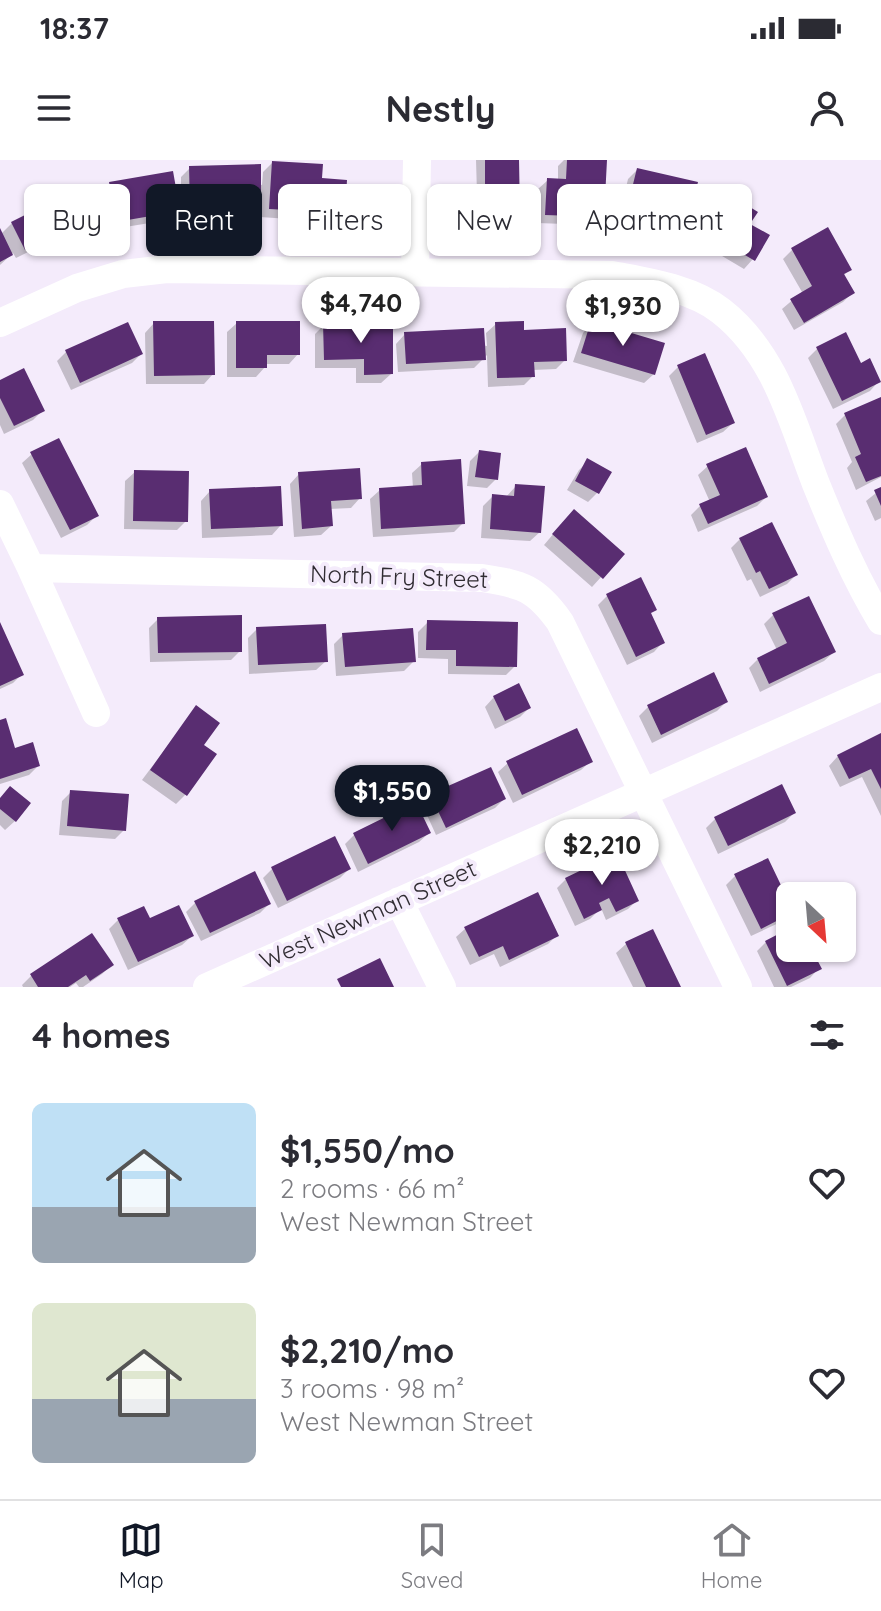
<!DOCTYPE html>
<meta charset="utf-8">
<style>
body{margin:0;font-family:Quicksand,sans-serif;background:#f2f2f3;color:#2b2b33;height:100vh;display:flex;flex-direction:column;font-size:30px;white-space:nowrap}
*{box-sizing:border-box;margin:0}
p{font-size:26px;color:#7c7c81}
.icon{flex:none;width:44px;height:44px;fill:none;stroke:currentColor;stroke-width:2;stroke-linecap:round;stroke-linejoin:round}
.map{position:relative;height:827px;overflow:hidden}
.drawer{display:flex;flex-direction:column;background:#fff;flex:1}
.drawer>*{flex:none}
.guide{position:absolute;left:24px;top:24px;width:834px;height:72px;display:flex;gap:16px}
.needle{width:52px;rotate:154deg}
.buttons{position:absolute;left:776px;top:722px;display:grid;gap:16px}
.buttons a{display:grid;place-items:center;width:80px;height:80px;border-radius:12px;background:#fff;box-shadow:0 2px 6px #0004;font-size:40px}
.price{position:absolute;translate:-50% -68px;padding:0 18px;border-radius:28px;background:#fff;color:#222;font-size:26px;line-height:52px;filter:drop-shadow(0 2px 4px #0008)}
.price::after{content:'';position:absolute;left:50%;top:48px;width:24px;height:18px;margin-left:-12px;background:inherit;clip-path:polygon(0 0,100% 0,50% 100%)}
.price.on{background:#111827;color:#fff}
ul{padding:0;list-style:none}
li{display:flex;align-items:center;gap:24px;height:200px;padding:0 32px}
li span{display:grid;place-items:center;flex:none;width:224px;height:160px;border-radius:12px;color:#555}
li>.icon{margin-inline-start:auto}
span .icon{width:96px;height:96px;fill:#fffc;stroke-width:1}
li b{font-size:34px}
h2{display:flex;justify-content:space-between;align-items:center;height:96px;padding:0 32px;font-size:34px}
.tag{padding:0 28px;border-radius:12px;background:#fff;box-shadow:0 2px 6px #0004;font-size:28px;line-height:72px}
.tag.on{background:#111827;color:#fff}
.status{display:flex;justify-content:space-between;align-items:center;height:56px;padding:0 40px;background:#fff;direction:ltr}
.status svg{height:22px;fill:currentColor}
header{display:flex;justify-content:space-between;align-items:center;height:104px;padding:0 32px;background:#fff;font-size:36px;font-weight:700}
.menu{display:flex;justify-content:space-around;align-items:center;height:112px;border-top:2px solid #e1e1e2;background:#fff;font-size:22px;color:#7c7c81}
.menu a{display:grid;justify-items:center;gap:4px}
.menu .on{color:#111827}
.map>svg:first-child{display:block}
</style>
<div class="status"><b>18:37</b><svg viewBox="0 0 49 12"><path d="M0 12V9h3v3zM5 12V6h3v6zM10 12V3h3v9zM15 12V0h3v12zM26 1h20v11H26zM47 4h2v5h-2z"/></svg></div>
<header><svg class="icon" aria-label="menu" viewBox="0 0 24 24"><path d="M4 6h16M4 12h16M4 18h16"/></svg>Nestly<svg class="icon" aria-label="person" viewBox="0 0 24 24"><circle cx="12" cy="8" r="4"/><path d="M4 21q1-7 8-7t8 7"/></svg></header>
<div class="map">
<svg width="881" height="827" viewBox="0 0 881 827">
<rect width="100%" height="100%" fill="#f4ebfb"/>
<!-- shadow -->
<path fill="#0003" d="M476 0H517L518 53 509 62 467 63 466 44 477 34Z
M564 0H605L602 56 593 65 537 63 538 29 548 20H558V6Z
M272 3 320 20 343 52 333 62 260 57 262 35 250 47H235L225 57 181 58V17L190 8 262 25 263 12Z
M637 10 689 50 680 59 654 53 652 62 642 71 617 66 628 19Z
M110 24 178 51 168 60 107 70 101 33Z
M740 44 748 65 753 99 744 109 690 77 704 55 713 46 729 56Z
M83 61 73 70 16 98 13 93 0 105V72L1 74 12 63Z
M827 70 850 109 843 116 852 133 843 142 794 170 782 149 802 132 783 99 792 90Z
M154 163 213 214 204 224H146L145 173Z
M237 163 298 194 289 204H265V207L256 217H227V172Z
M592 163 654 214 644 223 573 202 583 173Z
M496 164 522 172 565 200 556 209 533 210V216L524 225 488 227 487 195 474 208 398 212 396 184 405 174 487 186 486 173Z
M324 165 391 214 381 223H356V208H315V174Z
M817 189 860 205 879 221 870 231 833 249 808 198Z
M66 192 141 194 132 203 71 230 57 201Z
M678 207 733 263 723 272 697 283 669 216Z
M0 222 42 251 33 260 4 274 0 265Z
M881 239V317L856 330 847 308 852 302 836 264 845 255Z
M479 292 496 319 487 328 467 326 470 301Z
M32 294 96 356 87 365 61 378 22 303Z
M588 301 609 312 597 333 588 342 567 330 579 310Z
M422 304 463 363 454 372 373 377 370 339 380 330 413 328 412 313Z
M708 306 766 337 757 346 698 372 691 355 700 346 710 342 698 315Z
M135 312 186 361 177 370 124 369 125 321Z
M299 314 360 338 351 348 329 349 331 366 321 375 294 377 290 324Z
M516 326 540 372 530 381 481 378 483 346 493 336 506 337Z
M881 329V358L875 361 866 341Z
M210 331 281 365 272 375 202 378 201 341Z
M565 360 622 394 592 427 544 385Z
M740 379 796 415 787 424 760 437 751 419 747 421 731 388Z
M640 420 649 455 663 482 654 492 627 505 598 445 607 436Z
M773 455 834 492 824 501 760 532 749 508 758 499 777 490 764 464Z
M158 459 240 491 231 500 150 502 149 468Z
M428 462 515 506 506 515 448 514V499L418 498V472Z
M0 467 22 514 13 523 0 529Z
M257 469 326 501 316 510 249 514 248 478Z
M343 475 413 502 404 511 336 516 334 484Z
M713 514 726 542 717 551 652 583 639 556 648 547Z
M494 537 529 548 520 557 495 569 485 547Z
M196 548 201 586 185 635 176 644 142 620Z
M0 562 14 590 38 606 29 615 0 624Z
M881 576V656L862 617 840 627 829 606 838 596Z
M591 601 581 610 513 643 498 612 508 603Z
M71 632 124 670 115 679 59 675 62 641Z
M431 635 504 639 495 648 436 675 422 644Z
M0 639 15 661 5 670 0 665Z
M415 645 429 673 419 682 358 712 345 684 354 675Z
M794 653 785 662 718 694 706 668 715 659Z
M272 709H349L340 718 278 748 263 718Z
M735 716 790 748V754L783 761 751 776 726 725Z
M566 719 637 740 628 749 606 760 601 748 590 759 575 766 557 728Z
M195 743 269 744 260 753 201 781 186 752Z
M118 760 149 761 192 776 182 785 128 810 109 769Z
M466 768 557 775 548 784 500 807 494 794 470 805 456 777Z
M790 770V788H827L813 795 819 808 810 818 791 827H774L757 791 766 782Z
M652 771 678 827H633L616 793 626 784Z
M91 776 111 805 102 814 83 827H79L76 823 70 827H23L22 825 31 816Z"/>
<!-- building -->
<path fill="#592d71" d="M485 0H519L520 53 476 55 475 33H485Z
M567 0H607L604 57 545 55 547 18 566 19Z
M272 1 323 4 322 18 347 20 345 53 269 49Z
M261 4V38L236 39V49H190L189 6Z
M637 8 698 22 691 51 658 43 653 63 625 57Z
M173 11 180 51 116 62 109 22Z
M71 32 85 61 25 90 11 62Z
M740 41 758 52 750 64 770 75 755 101 698 67 712 44 732 55Z
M828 67 852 110 844 114 855 133 804 163 790 139 812 126 791 88Z
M0 68 13 95 0 102Z
M153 161H214L215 215 154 216Z
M236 161H300V195H267V208H236Z
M524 161V170L566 168 567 201 534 202 535 217 497 218 495 162Z
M591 161 665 183 655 215 581 193Z
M128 162 143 194 80 223 65 190Z
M323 163H393V214L364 215V199L324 200Z
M484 168 486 200 406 204 404 172Z
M846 172 861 203 870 198 881 222 842 241 816 187Z
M705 193 735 263 706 275 677 205Z
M24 208 45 251 14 266 0 238V220Z
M881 237V316L866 322 855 297 861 294 844 253Z
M59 278 99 356 70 370 30 292Z
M746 287 768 337 708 364 699 344 720 335 706 304Z
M479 290 501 293 498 320 475 317Z
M587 298 612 312 599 334 575 321Z
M461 299 465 364 381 369 379 328 422 325 421 302Z
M360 308 362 339 331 341 333 366 302 369 298 312Z
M134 310 189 311 188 362 133 361Z
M515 324 545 326 541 373 490 369 492 334 514 336Z
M281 326 283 366 211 369 209 329Z
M881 327V346L874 330Z
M574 349 625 394 603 419 552 374Z
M772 362 798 415 769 429 760 411 756 413 739 378Z
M641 417 657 450 651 453 665 483 636 497 606 434Z
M809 436 836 492 769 524 757 498 787 483 772 453Z
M242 455V492L158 493 157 457Z
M427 460 518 462 517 507 456 506V490H426Z
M0 462 24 515 0 526Z
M326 464 328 502 258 505 256 467Z
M413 468 416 502 345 507 342 473Z
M714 512 728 542 661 575 647 545Z
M519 523 531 548 505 561 493 536Z
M196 545 220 563 204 585 217 594 187 636 150 610Z
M6 558 15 588 33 582 40 606 0 619V560Z
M577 568 593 602 522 635 506 601Z
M881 573V629L871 609 849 619 837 595Z
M491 607 506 639 446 668 430 634Z
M782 624 796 653 728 686 714 657Z
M10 626 31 643 16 662 0 649V638Z
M70 630 129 634 126 671 67 666Z
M416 642 431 673 368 704 353 673Z
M335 676 351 709 287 741 271 707Z
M617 693 639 741 616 752 609 738 599 743 602 750 584 759 565 718Z
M768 698 790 744V754L761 769 734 714Z
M255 711 271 744 210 773 194 741Z
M538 732 559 776 509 800 503 786 479 797 464 767Z
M179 745 194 776 138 802 117 758 144 746 150 758Z
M790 768V788H821L813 792 822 809 787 826 765 781Z
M653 769 681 827H646L625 782Z
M92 773 114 805 90 821 86 815 68 827H38L30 814Z
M380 798 394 827H341L337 819Z"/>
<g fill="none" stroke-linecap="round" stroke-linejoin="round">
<!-- minor -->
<path stroke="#fff" stroke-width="28" d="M415 112 417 0
M0 163 77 128 123 114 167 109 612 115C648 122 692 128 721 151 776 194 792 262 816 324 835 371 855 418 881 461
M0 344 31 408 482 418C522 424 536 428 560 462L738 827
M31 408 96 553
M399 741 442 827
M207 827 881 527"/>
</g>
<g text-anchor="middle" stroke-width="8" stroke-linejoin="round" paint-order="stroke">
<!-- street labels -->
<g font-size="24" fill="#302c32" stroke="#f4ebfb">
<text transform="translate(399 417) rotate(2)" y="8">North Fry Street</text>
<text transform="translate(368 755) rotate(-24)" y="8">West Newman Street</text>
</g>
</g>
</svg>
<div class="buttons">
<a><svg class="needle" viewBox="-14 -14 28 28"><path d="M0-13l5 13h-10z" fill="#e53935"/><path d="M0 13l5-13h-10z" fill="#7c7c81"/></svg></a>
</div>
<b class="price" style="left:361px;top:185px">$4,740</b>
<b class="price" style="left:623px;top:188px">$1,930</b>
<b class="price on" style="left:392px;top:673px">$1,550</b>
<b class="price" style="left:602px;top:727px">$2,210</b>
<div class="guide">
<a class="tag">Buy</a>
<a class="tag on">Rent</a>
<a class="tag">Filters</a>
<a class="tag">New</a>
<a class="tag">Apartment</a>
</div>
</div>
<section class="drawer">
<h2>4 homes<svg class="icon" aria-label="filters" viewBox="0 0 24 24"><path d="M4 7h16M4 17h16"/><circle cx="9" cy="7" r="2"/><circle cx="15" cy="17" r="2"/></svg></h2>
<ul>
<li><span style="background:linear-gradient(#bfe0f5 65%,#9aa5b1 0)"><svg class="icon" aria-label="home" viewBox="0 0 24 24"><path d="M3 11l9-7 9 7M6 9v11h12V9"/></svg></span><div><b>$1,550/mo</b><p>2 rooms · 66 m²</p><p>West Newman Street</p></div><svg class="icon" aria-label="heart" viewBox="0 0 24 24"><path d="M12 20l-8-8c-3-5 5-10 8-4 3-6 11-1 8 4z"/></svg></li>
<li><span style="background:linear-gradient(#dfe7d0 60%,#9aa5b1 0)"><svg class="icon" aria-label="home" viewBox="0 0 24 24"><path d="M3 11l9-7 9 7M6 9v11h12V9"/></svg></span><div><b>$2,210/mo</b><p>3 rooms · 98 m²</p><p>West Newman Street</p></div><svg class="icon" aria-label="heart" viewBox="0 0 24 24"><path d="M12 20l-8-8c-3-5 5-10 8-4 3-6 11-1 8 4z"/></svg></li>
</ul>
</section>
<nav class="menu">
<a class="on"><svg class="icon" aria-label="map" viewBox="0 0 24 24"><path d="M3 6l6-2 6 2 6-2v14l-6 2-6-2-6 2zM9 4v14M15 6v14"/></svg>Map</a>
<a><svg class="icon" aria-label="saved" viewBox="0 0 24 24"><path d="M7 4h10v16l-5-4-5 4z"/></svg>Saved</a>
<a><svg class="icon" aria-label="home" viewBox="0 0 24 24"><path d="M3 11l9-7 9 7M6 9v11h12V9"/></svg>Home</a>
</nav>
